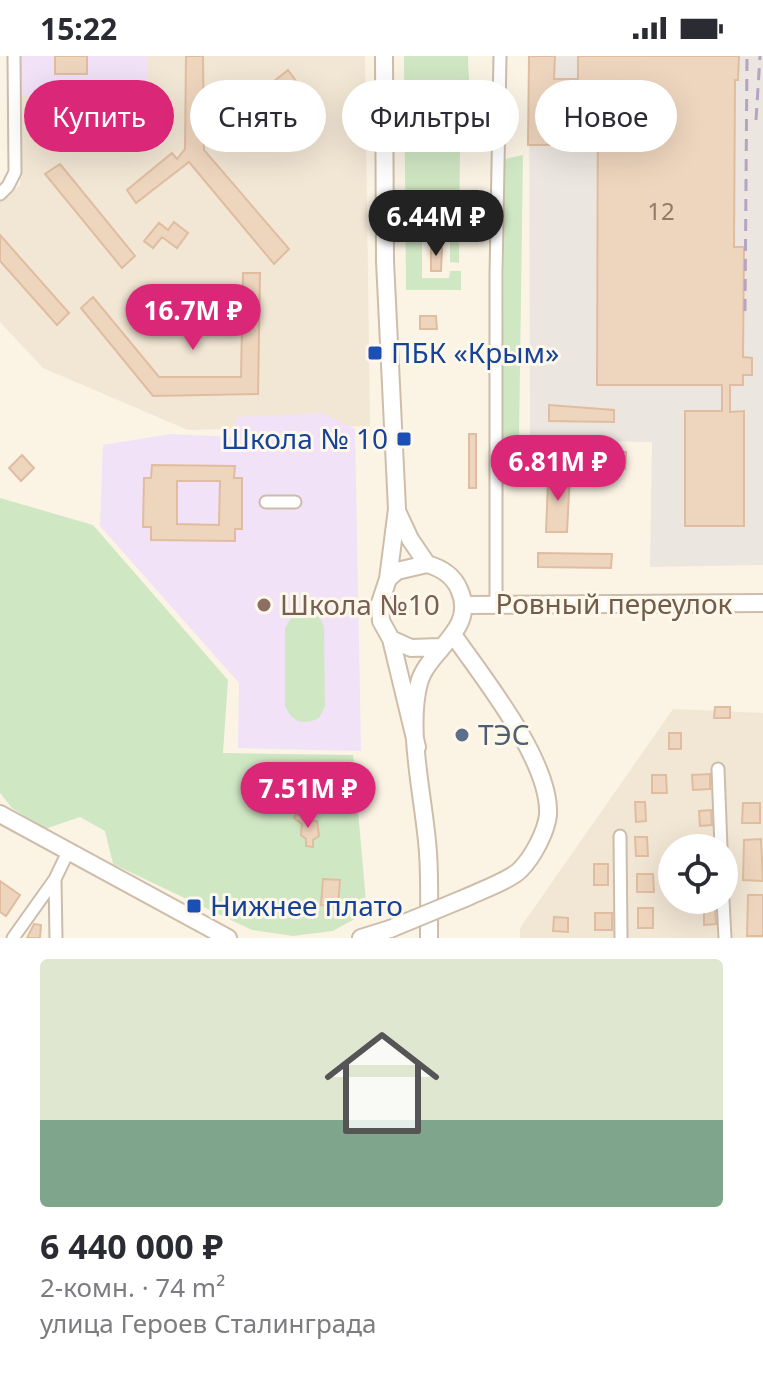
<!DOCTYPE html>
<html lang="ru">
<meta charset="utf-8">
<style>
body{margin:0;font-family:"Noto Sans",sans-serif;background:#f2f2f3;color:#2b2b33;height:100vh;display:flex;flex-direction:column;font-size:30px;white-space:nowrap}
*{box-sizing:border-box;margin:0}
p{font-size:26px;color:#7c7c81}
.icon{flex:none;width:44px;height:44px;fill:none;stroke:currentColor;stroke-width:2;stroke-linecap:round;stroke-linejoin:round}
.map{position:relative;height:882px;overflow:hidden}
.details{display:flex;flex-direction:column;background:#fff;flex:1}
.details>*{flex:none}
.banner{position:absolute;left:24px;top:24px;width:716px;height:72px;display:flex;gap:16px}
.buttons{position:absolute;left:658px;top:778px;display:grid;gap:16px}
.buttons a{display:grid;place-items:center;width:80px;height:80px;border-radius:50%;background:#fff;box-shadow:0 8px 32px #0002;font-size:40px}
.price{position:absolute;translate:-50% -68px;padding:0 18px;border-radius:28px;background:#db2777;color:#fff;font-size:26px;line-height:52px;filter:drop-shadow(0 2px 4px #0008)}
.price::after{content:'';position:absolute;left:50%;top:48px;width:24px;height:18px;margin-left:-12px;background:inherit;clip-path:polygon(0 0,100% 0,50% 100%)}
.price.current{background:#222;color:#fff}
ul{padding:0;list-style:none}
li{display:grid;align-content:center;gap:16px;height:424px;padding:0 40px}
li+li{border-top:2px solid #e1e1e2}
li span{display:grid;place-items:center;height:248px;border-radius:8px;color:#555}
li>.icon{margin-inline-start:auto}
span .icon{width:144px;height:144px;fill:#fffc;stroke-width:1}
li b{font-size:34px}
.chip{padding:0 28px;border-radius:36px;background:#fff;box-shadow:0 8px 32px #0002;font-size:28px;line-height:72px}
.chip.current{background:#db2777;color:#fff}
.status{display:flex;justify-content:space-between;align-items:center;height:56px;padding:0 40px;background:#fff;direction:ltr}
.status svg{height:22px;fill:currentColor}
.map>svg:first-child{display:block}
</style>
<div class="status"><b>15:22</b><svg viewBox="0 0 49 12"><path d="M0 12V9h3v3zM5 12V6h3v6zM10 12V3h3v9zM15 12V0h3v12zM26 1h20v11H26zM47 4h2v5h-2z"/></svg></div>
<div class="map">
<svg width="763" height="882" viewBox="0 0 763 882">
<rect width="100%" height="100%" fill="#fbf4e5"/>
<!-- residential -->
<path fill="#f2e6d4" fill-rule="evenodd" d="M20 0H365L370 370 188 374 43 312 0 266V145L20 129Z
M673 653 763 657V882H520V872ZM672 792H724V844H672Z"/>
<!-- industrial -->
<path fill="#ebe6df" d="M529 0H763V509L650 511 652 386 530 384Z"/>
<!-- education -->
<path fill="#f1e2f7" d="M20 0H147V40H19Z
M322 357 355 373 361 695 238 692 239 627 100 470 103 389 170 378 232 381 236 361Z"/>
<!-- green -->
<path fill="#d0e7c4" d="M404 0H468C468 31 477 60 460 86L459 207 450 206V186H422V222H449L450 215H461V234H406Z
M523 99 519 383H502L505 103Z
M0 442 93 469 228 624 223 697 353 699 367 856 333 875 293 880 252 874 113 808 105 775 80 761 45 773 12 752 0 737Z
M306 555C317 557 321 561 324 572L325 650 319 662C303 670 291 666 285 649V572L292 560Z"/>
<!-- building -->
<path fill="#eed5be" stroke="#e0bda0" stroke-width="2" fill-rule="evenodd" d="M55 0H87V18H55Z
M186 0H203L204 94 289 193 274 208 189 106 136 147 127 134 172 97 177 103 185 93Z
M529 0H555L554 23H577V31H555L554 51H551L550 89H528Z
M578 0H739L738 24H735L734 191H744L743 301 752 302V319H743V329H730V356L744 355V470H685V355H722V329H597L598 30H578Z
M288 14 305 37 264 74 252 60 279 36 272 27Z
M58 74H82V90H58Z
M60 108 135 200 122 212 45 118Z
M174 166 188 177 177 192 162 181 153 192 144 185 159 167 168 174Z
M0 179 69 257 57 269 0 205Z
M431 190H442L441 215H431Z
M243 217H260L258 338 153 340 81 252 93 241 159 321H241Z
M420 260H436L437 273H420Z
M549 349 614 354V366L549 365Z
M469 378H476V432H469Z
M585 395 626 396 625 413 585 412Z
M22 399 34 412 21 425 9 412Z
M152 409 235 410 234 422H242V473H235V485L151 484V471H143L144 422H151ZM177 425H220L219 469 177 468Z
M555 416H570L567 476H546L548 426H554Z
M538 497 612 498 611 512 538 511Z
M715 651H730V662H714Z
M669 677H681V693H669Z
M710 718V733L693 734 692 719Z
M652 719H666L667 737H652Z
M635 746H645L646 765 636 766Z
M743 747H760V767H742Z
M711 754 712 769 700 770 699 755Z
M296 758 300 759 303 764 317 765 319 780 313 784V791L306 790V783L301 779 302 768 294 762Z
M635 781H647L648 800H636Z
M761 783 763 825 743 824 744 784Z
M594 808H608V829H594Z
M637 818H653L654 836H637Z
M323 823 340 824 338 850 321 849Z
M0 825 20 839 6 860 0 856Z
M748 839H763V880H747Z
M715 851 716 868 704 869V852Z
M638 852H653V872H638Z
M595 857H612V874H595Z
M554 861 568 862V876L553 875Z
M34 868 41 869 40 882H27Z"/>
<g fill="none" stroke-linecap="round" stroke-linejoin="round">
<defs>
<path id="street" d="M0 138 8 130 15 116 14 0
M266 446H295
M496 548V219L500 0
M718 713 721 792
M620 780 621 882
M55 824 56 882
M723 844 725 882
M13 882 55 823 68 796"/>
<path id="secondary" d="M384 0 385 205 397 453 388 523
M397 455 410 483 427 508
M464 549 763 547
M454 580C484 623 551 706 548 759 546 776 533 801 520 814 510 824 480 835 465 842
M391 583 411 592 440 591
M417 691 391 583 381 565 380 547 388 523 397 515 427 508C441 512 453 519 459 533 478 574 428 593 419 627 406 675 425 747 428 797 430 825 429 854 429 882
M0 758 228 882
M361 882 390 873"/>
</defs>
<!-- street casing -->
<use href="#street" stroke="#ccbcac" stroke-width="15"/>
<!-- secondary casing -->
<use href="#secondary" stroke="#cebdaa" stroke-width="20"/>
<!-- street -->
<use href="#street" stroke="#fff" stroke-width="11"/>
<!-- secondary -->
<use href="#secondary" stroke="#fff" stroke-width="16"/>
<!-- rail -->
<path stroke="#b7a4c4" stroke-width="3" stroke-dasharray="12 8" stroke-linecap="butt" d="M756 64 760 0
M745 255 747 0"/>
<defs>
<path id="secondary-bridge" d="M390 873 465 842"/>
</defs>
<!-- secondary-bridge casing -->
<use href="#secondary-bridge" stroke="#cebdaa" stroke-width="20" stroke-linecap="butt"/>
<!-- secondary-bridge -->
<use href="#secondary-bridge" stroke="#fff" stroke-width="16"/>
</g>
<!-- markers -->
<g fill="#1a4fb4" stroke="#fef8eb" stroke-width="3">
<rect x="367" y="289" width="16" height="16" rx="4"/>
<rect x="396" y="375" width="16" height="16" rx="4"/>
<rect x="186" y="842" width="16" height="16" rx="4"/>
</g>
<circle fill="#8d6e63" stroke="#fef8eb" stroke-width="3" cx="264" cy="549" r="8"/>
<circle fill="#5c6f8a" stroke="#fef8eb" stroke-width="3" cx="462" cy="679" r="8"/>
<g text-anchor="middle" stroke-width="6" stroke-linejoin="round" paint-order="stroke">
<!-- number labels -->
<g font-size="24" fill="#917a68">
<text x="661" y="164">12</text>
</g>
<!-- transit labels -->
<g font-size="28" fill="#164399" stroke="#fef8eb" text-anchor="start">
<text x="391" y="307">ПБК «Крым»</text>
<text x="388" y="393" text-anchor="end">Школа № 10</text>
<text x="210" y="860">Нижнее плато</text>
</g>
<!-- street labels -->
<g font-size="28" fill="#725c4c" stroke="#fef8eb">
<text x="614" y="558">Ровный переулок</text>
</g>
<!-- education labels -->
<g font-size="28" fill="#785e54" stroke="#fef8eb" text-anchor="start">
<text x="280" y="559">Школа №10</text>
</g>
<!-- service labels -->
<g font-size="28" fill="#4e5e75" stroke="#fef8eb" text-anchor="start">
<text x="478" y="689">ТЭС</text>
</g>
</g>
</svg>
<div class="buttons">
<a><svg class="icon" aria-label="locate" viewBox="0 0 24 24"><circle cx="12" cy="12" r="6"/><path d="M12 2v4M12 18v4M2 12h4M18 12h4"/></svg></a>
</div>
<b class="price current" style="left:436px;top:202px">6.44M ₽</b>
<b class="price" style="left:193px;top:296px">16.7M ₽</b>
<b class="price" style="left:558px;top:447px">6.81M ₽</b>
<b class="price" style="left:308px;top:774px">7.51M ₽</b>
<div class="banner">
<a class="chip current">Купить</a>
<a class="chip">Снять</a>
<a class="chip">Фильтры</a>
<a class="chip">Новое</a>
</div>
</div>
<section class="details">
<ul>
<li><span style="background:linear-gradient(#dfe7d0 65%,#7fa58c 0)"><svg class="icon" aria-label="home" viewBox="0 0 24 24"><path d="M3 11l9-7 9 7M6 9v11h12V9"/></svg></span><div><b>6 440 000 ₽</b><p>2-комн. · 74 m²</p><p>улица Героев Сталинграда</p></div></li>
</ul>
</section>
